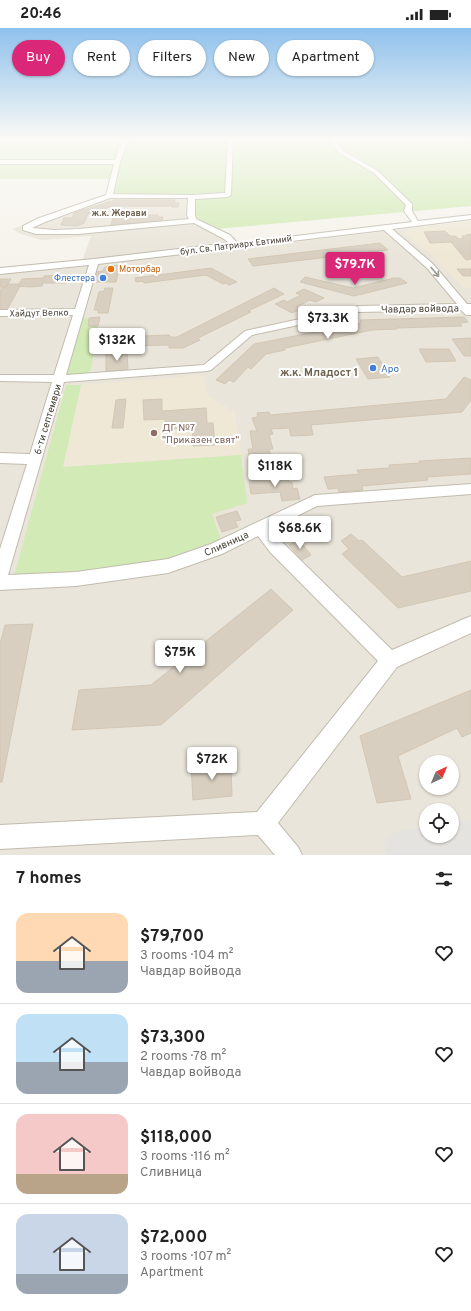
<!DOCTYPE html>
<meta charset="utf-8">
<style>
body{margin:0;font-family:Overpass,sans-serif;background:#f6f6f6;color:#222;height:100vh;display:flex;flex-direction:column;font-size:15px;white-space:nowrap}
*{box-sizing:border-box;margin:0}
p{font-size:13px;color:#767676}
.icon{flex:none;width:22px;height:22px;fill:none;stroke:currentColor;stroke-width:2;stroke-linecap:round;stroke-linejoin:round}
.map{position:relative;height:827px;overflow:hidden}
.side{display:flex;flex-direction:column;background:#fff;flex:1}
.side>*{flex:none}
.top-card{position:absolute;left:12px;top:12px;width:447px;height:36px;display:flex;gap:8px}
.needle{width:26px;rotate:44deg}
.controls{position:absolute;left:419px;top:727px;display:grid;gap:8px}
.controls a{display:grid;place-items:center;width:40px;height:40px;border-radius:50%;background:#fff;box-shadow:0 1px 3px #0004;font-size:20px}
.price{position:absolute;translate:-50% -34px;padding:0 9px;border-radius:4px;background:#fff;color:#222;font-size:13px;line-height:26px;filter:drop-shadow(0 1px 2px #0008)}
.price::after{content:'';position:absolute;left:50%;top:24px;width:12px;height:9px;margin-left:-6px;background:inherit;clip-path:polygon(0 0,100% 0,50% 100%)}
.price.current{background:#db2777;color:#fff}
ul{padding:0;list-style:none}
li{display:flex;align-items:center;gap:12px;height:100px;padding:0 16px}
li+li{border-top:1px solid #e0e0e0}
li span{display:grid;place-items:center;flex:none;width:112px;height:80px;border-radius:12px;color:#555}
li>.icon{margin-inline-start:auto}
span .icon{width:48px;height:48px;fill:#fffc;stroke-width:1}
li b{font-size:17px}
h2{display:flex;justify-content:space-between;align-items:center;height:48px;padding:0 16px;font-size:17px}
.tag{padding:0 14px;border-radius:18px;background:#fff;box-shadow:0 1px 3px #0004;font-size:14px;line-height:36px}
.tag.current{background:#db2777;color:#fff}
.status{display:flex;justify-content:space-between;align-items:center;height:28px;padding:0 20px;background:#fff;direction:ltr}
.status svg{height:11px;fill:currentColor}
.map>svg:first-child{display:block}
</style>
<div class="status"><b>20:46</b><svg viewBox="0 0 49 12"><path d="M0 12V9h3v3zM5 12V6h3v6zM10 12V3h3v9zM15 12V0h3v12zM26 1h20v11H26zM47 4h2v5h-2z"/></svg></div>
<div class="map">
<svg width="471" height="827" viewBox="0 0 471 827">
<rect width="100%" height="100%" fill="#f6f3ec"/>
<!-- residential -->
<path fill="#eae5da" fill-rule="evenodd" d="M114 166 194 167 196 190 235 210 244 220 471 193V827H0V246L80 239 91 208 42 212 18 205 12 201 104 167ZM426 734H452V760H426ZM426 782H452V808H426Z"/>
<!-- education -->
<path fill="#efe8d6" d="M471 193V260H464L430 226 407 208 405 204 410 201Z
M203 347 208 368 235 384 241 427 63 439 81 357Z"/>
<!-- green -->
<path fill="#d2eab5" d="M0 112H471V178L216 201 196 190 194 168 114 166 118 151H0Z
M82 290H89L88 298H98L91 341 87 346 67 348Z
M66 357H81L63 439 241 427 247 475 212 486 222 515 172 536 13 552Z"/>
<!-- parking -->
<path fill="#e5e3e0" d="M471 792V827H386L384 817 391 805 426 799V808H452V795Z"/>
<!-- building -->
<path fill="#d8cfc1" stroke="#d3c7b4" d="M115 172H175L174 174 179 175 178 179H172L173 178H113L88 186 84 195 77 198 61 197 64 190H72L74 185Z
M145 187H158V189H163L162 192H157L156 194 111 197 113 189H132L131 191H137L144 190Z
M445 203 450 208H456L459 211 464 210 462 208H467L466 207 471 206V231L466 232 451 214 430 215 424 204Z
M380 215 388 222 253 238 248 231Z
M121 237 123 245 118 246 116 254H93L96 244 103 243 104 240 108 238Z
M211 240 237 254 229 257 226 255 223 256 206 247 144 255 143 253 136 254 135 250Z
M457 241H471V248H463Z
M68 247 66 255H43L42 258 29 259 18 258 22 251 44 250V248Z
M305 249 353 260 394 250H400L407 255 354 268 300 254Z
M0 251H11L6 259H0Z
M8 256H19L18 258H20L7 282H0V263L2 259H6Z
M105 260H113L108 285H98V282H94L99 264 104 263Z
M274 260 284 266 248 283 251 284 198 310 200 312 183 320H169V317L123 318 124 315 117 316 118 309 169 307 170 309H177Z
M304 261 324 270 316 274 310 272 296 279 300 281 292 285 275 276 284 272 287 274 301 267 296 265Z
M100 289 98 298H88L89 290Z
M464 289 468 294 460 295 462 298 397 300V301L372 302 285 320V322L266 326 251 341 248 339 234 354 229 352 225 356 216 352 254 316 361 295 360 292Z
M471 310V328H464L452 311Z
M419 321H449L456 333 426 334Z
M127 325 128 342 106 343V326Z
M378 329 390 349 368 351 356 331Z
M464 349 471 352V372L462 384 311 397 313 407 291 408 289 400 271 401 273 406 269 407 273 421H269L274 443 253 445 248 421H253L250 403H257L252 390 258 389 257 385 269 384 270 387 446 371Z
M126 371 123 400H112L116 372Z
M162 371V383L206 380 207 395H213L215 417 193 418 192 400 165 401V391L144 392 143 372Z
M471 430V446L427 449 428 452 362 458 363 462 339 464 338 460 328 461 324 449 359 446 357 442 389 440V437L420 435 419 433Z
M288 450 289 454H292L293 461 297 460 300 471 282 473 280 464 251 466 249 452Z
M237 483 241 492 235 493 238 499 222 504 216 489Z
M305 489 317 501 303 510 299 507 288 514 279 504Z
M351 506 359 513 362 512 402 549 471 533V563L398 580 342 526 349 521 341 513Z
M299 512 311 527 302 532 289 517Z
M271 561 293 582 161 697 72 702 79 662 151 657Z
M33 596 2 754H0V616L5 597Z
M471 662V705L462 709 457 700 398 728 411 771 377 775 360 708Z
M231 734 232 768 193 772 191 737Z"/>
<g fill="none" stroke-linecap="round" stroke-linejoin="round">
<defs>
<path id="minor" d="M0 112H72L69 114 0 115Z
M122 112H128L120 134 113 166 192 167 225 165 228 112H233L231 167 228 169 195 171V187L196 191 230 207 237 215 412 194 404 183 406 177 374 145 339 125 330 112H334L343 123 378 143 412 176V183L418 193 471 187V191L392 201 433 236 467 276H471V287H466L461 282 359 284 252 307 211 342 207 343 64 354 8 547 76 544 168 531 211 516 315 467 471 456V466L317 478 271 501 282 514 392 622 471 588V605L397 639 278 795 298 819 302 827H275L258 807 0 821V797L257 784 378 633 270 524 258 508 222 526 168 545 76 558 0 562V521L27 436 0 435V425L30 426 52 354 0 353V347H54L73 287 0 288V282L75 281 89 237 0 246V240L94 231 229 215 224 211 194 195 78 206H36L23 202V198L39 190 106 167 114 136H0V132H115ZM110 170H188L187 187 189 191 78 201 54 202 32 200 45 194ZM384 202 427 240 457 276 359 278 245 303 204 337 66 347 98 236Z"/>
</defs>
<!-- minor casing -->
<use href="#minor" stroke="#c2bbae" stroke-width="2"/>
<!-- minor -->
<use href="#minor" fill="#fff" fill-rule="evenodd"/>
</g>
<!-- one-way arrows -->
<defs><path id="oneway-shaft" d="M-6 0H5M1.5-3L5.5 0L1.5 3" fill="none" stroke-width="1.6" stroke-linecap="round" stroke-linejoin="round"/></defs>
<use stroke="#9c9892" href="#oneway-shaft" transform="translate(435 244) rotate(50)"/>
<!-- sky -->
<linearGradient id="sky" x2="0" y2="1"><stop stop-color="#8fc1ec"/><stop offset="0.49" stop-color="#fbfaf6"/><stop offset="1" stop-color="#fbfaf6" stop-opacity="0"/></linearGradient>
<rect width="471" height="227" fill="url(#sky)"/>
<!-- markers -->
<circle fill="#e8710a" stroke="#fff" stroke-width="1.5" cx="111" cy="241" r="4"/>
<g fill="#3f7fe0" stroke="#fff" stroke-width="1.5">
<circle cx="103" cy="250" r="4"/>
<circle cx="373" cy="340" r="4"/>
</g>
<circle fill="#8d6e63" stroke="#fff" stroke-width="1.5" cx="154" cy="405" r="4"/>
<g text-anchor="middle" stroke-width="4" stroke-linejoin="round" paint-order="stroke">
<!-- far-neighbourhood labels -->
<g font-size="9" font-weight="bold" fill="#6e6250" stroke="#fff">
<text x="119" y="188">ж.к. Жерави</text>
</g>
<!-- far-street labels -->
<g font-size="9" fill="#4b4439" stroke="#fff">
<text transform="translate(236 217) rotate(-7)" y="3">бул. Св. Патриарх Евтимий</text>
<text transform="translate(39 285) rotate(-1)" y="3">Хайдут Велко</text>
</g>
<!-- far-food labels -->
<g font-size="9" fill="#c56008" stroke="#fff" text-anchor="start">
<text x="119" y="244">Моторбар</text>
</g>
<!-- far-shop labels -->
<g font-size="9" fill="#366cbe" stroke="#fff" text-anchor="end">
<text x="95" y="253">Флестера</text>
</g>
<!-- street labels -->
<g font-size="10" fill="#4b4439" stroke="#fff">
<text transform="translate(420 280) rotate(-1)" y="4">Чавдар войвода</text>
<text transform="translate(47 391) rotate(-73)" y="4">6-ти септември</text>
<text transform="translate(226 515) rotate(-24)" y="4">Сливница</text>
</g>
<!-- shop labels -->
<g font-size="10" fill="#366cbe" stroke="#fff" text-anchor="start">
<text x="381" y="344">Аро</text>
</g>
<!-- education labels -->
<g font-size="10" fill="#785e54" stroke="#fff" text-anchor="start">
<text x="162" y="403">ДГ №7<tspan x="162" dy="12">"Приказен свят"</tspan></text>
</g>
<!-- neighbourhood labels -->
<g font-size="11" font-weight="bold" fill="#6e6250" stroke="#fff">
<text x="319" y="348">ж.к. Младост 1</text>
</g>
</g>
</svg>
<div class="controls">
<a><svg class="needle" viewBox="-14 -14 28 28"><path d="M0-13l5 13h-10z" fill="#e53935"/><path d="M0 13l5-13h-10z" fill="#767676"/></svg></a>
<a><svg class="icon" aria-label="locate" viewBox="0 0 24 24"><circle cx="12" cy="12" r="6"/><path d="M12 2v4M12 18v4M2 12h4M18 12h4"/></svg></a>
</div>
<b class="price current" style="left:355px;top:258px">$79.7K</b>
<b class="price" style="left:328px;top:312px">$73.3K</b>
<b class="price" style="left:117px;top:334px">$132K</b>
<b class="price" style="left:275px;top:460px">$118K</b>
<b class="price" style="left:300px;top:522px">$68.6K</b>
<b class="price" style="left:180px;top:646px">$75K</b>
<b class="price" style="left:212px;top:753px">$72K</b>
<div class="top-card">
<a class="tag current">Buy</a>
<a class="tag">Rent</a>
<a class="tag">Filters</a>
<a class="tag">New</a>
<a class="tag">Apartment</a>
</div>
</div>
<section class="side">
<h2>7 homes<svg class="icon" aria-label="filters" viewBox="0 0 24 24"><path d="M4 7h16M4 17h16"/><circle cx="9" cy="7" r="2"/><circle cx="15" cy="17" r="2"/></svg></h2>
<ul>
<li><span style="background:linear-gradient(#ffd9b3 60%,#9aa5b1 0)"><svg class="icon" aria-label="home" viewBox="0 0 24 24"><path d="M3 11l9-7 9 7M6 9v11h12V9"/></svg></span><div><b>$79,700</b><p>3 rooms · 104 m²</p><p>Чавдар войвода</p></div><svg class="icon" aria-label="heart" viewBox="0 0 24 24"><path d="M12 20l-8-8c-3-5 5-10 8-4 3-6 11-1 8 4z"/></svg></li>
<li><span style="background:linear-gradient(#bfe0f5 60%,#9aa5b1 0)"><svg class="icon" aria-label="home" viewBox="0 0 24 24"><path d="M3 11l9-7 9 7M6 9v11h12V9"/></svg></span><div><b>$73,300</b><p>2 rooms · 78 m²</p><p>Чавдар войвода</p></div><svg class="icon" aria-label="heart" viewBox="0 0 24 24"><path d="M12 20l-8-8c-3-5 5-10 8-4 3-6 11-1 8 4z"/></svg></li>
<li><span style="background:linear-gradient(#f6c9c9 75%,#b9a48a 0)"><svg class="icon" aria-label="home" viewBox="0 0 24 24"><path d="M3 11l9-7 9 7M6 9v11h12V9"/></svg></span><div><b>$118,000</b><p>3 rooms · 116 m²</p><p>Сливница</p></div><svg class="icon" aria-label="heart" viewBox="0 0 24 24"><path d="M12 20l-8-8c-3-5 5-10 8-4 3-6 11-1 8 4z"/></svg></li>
<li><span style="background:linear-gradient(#c9d6e8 75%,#9aa5b1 0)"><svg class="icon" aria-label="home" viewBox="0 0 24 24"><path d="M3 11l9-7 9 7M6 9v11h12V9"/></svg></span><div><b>$72,000</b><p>3 rooms · 107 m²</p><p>Apartment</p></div><svg class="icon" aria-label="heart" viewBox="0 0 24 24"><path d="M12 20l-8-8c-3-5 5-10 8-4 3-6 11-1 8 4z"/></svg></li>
</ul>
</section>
